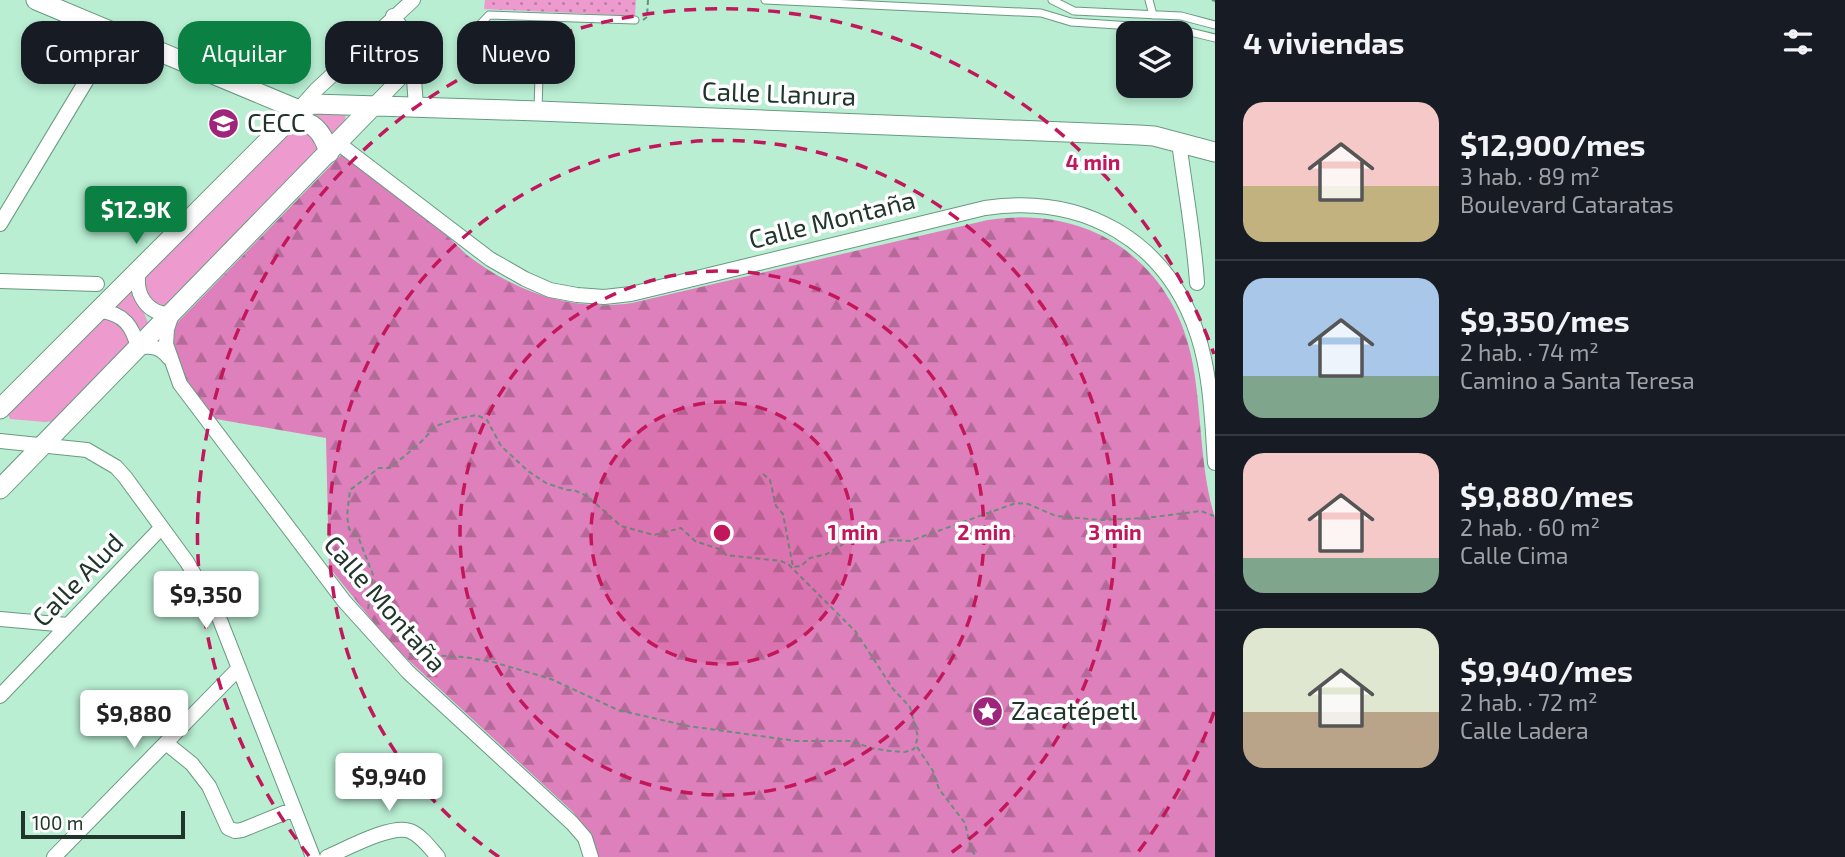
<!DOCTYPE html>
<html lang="es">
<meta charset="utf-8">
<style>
body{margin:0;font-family:"Exo 2",sans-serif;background:#20242c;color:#f1f3f6;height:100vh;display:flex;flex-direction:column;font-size:26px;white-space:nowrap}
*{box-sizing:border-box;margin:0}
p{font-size:23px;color:#9ea1a6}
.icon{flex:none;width:38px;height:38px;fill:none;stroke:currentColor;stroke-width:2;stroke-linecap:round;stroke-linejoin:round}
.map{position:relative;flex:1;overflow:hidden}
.drawer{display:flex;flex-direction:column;background:#171b24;width:630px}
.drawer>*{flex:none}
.banner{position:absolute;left:21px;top:21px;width:665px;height:63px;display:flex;gap:14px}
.controls{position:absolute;left:1116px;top:21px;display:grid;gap:14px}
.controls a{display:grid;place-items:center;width:77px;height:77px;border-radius:14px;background:#171b24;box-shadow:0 4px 10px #0003;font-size:35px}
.scale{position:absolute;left:21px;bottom:18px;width:164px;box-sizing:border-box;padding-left:7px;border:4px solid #20352b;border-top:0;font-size:19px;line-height:24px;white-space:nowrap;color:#20352b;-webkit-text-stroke:5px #fff;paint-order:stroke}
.price{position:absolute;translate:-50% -60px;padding:0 16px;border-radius:7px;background:#fff;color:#222;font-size:23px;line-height:46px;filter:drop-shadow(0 2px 4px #0008)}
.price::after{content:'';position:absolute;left:50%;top:42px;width:21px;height:16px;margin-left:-10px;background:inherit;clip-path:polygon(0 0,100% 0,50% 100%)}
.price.active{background:#0b8043;color:#fff}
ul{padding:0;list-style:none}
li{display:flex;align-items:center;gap:21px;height:175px;padding:0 28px}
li+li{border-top:2px solid #363941}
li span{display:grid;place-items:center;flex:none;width:196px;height:140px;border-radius:21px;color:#555}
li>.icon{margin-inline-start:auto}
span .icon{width:84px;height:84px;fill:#fffc;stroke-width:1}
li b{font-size:30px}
h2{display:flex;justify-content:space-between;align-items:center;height:84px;padding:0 28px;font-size:30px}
.tag{padding:0 24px;border-radius:21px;background:#171b24;box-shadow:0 4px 10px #0003;font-size:24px;line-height:63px}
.tag.active{background:#0b8043;color:#fff}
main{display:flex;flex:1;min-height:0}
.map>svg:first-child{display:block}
</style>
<main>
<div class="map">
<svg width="1215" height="857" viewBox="0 0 1215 857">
<defs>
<pattern id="grass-dots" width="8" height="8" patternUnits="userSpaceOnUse" patternTransform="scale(1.75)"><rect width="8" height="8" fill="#ed9ace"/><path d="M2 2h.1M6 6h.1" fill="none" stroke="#c07ea7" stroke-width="1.8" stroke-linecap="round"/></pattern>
<pattern id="forest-firs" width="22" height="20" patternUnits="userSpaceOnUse" patternTransform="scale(1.75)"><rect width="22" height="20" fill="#de80bc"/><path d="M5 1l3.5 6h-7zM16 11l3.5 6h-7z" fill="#b46a99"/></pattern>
</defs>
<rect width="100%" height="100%" fill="#b9eed3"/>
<!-- grass -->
<path fill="url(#grass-dots)" d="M485 0H636L635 16 484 9Z"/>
<!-- forest -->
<path fill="url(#forest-firs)" d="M342 154C375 181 411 205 444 233 452 240 459 248 467 255 516 292 571 312 632 303L988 220C1090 204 1175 262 1193 365 1202 416 1200 469 1215 518V857H597L585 829 573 812 391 644 329 567 326 438 216 419C198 398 159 351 177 323Z"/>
<!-- garden -->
<path fill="#ed9ace" d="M345 111 346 124 332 135 310 112Z
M297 123 325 148 165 306 151 301 143 285V279Z
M129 291 137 296 149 325 142 331 116 306Z
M115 317 133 341 55 421 45 422 10 419 8 414 105 318Z"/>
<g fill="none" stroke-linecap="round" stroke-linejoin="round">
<defs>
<path id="lane" d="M765 0 1041 13 1071 22 1178 29 1215 38
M1052 0 1074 11 1181 16 1215 25
M1149 0 1153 15
M538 109 540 44 536 41 473 37 471 34 489 15 635 20"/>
<path id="street" d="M393 16 418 51 413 65 416 107
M373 106 413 65
M300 108 316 90 413 0
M1179 142C1185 189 1194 236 1197 283
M338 143 490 259 525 279 550 290 577 295 604 297 631 294 985 208C1083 193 1167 240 1198 336 1211 376 1212 421 1215 463
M0 224 115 33
M139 272C134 295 148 315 172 314L167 329 166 344 180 384 344 601 408 672 572 823 585 838 591 857
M0 281 97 284
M100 311C124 313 133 327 138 348 151 345 161 347 169 358
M0 441 87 450 116 467 125 477 187 562 218 615 313 857
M0 619 68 625
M0 696 161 528
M166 743 192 764 209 786 228 828 235 831 242 830 294 809
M54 857 239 668
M327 857C346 849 391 824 410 831 422 836 430 848 438 857"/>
<path id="secondary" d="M36 0 299 110
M288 121C312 118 323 132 329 153
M0 409 299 110 313 104 538 111 1139 135 1154 136 1215 152
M0 489 373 106"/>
</defs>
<!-- lane casing -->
<use href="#lane" stroke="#689a81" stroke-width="9"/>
<!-- street casing -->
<use href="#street" stroke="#689a81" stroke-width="16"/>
<!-- secondary casing -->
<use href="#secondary" stroke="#689a81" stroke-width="21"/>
<!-- path -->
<path stroke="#698e7c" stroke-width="2" stroke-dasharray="5 3.5" stroke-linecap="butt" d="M1212 0 1215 1
M643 20 647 17 648 0
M763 474 770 480 776 506 783 514 793 567 801 566 810 558 827 554 848 541 860 540 879 543 891 540 910 541 1016 503 1028 504 1056 516 1101 520 1146 518 1201 511 1214 516
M368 609 373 575 359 539 349 529 347 516 350 490 379 468H390L419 444 436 426 456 419 477 415 487 420 501 446 528 471 546 483 567 490H574L587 496 621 526 654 535 681 528 695 541 719 549 726 555 781 561 789 565 856 632 893 689 910 707 918 737 914 749 905 752 890 751 871 748 851 741H796L688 726 618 710 551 679 493 662 464 657 409 654
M917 747 933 771 939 789 965 823 971 850 977 857"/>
<!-- lane -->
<use href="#lane" stroke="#fff" stroke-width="7"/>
<!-- street -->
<use href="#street" stroke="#fff" stroke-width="14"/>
<!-- secondary -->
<use href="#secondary" stroke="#fff" stroke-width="19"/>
</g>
<!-- distance rings -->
<circle cx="722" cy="533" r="131" fill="#c2185b" fill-opacity=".12"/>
<g fill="none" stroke="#c2185b" stroke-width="3.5" stroke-dasharray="12 9">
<circle cx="722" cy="533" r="131"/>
<circle cx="722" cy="533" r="262"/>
<path d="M499 857A393 393 0 1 1 945 857"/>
<path d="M1214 712A524 524 0 0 1 1135 856M309 856A524 524 0 1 1 1214 354"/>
</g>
<!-- icons -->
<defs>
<symbol id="university-disc" viewBox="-11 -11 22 22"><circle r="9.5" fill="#9f257c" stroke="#fff"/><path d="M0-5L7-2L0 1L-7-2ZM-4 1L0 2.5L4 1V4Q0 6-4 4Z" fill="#fff"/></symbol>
<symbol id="sight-disc" viewBox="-11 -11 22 22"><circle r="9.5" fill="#9f257c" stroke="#fff"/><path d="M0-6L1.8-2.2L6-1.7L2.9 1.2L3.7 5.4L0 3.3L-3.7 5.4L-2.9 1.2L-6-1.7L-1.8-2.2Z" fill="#fff"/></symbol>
</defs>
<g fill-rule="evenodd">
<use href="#university-disc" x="206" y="106" width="35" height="35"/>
<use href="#sight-disc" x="970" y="694" width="35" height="35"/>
</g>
<g text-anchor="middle" stroke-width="7" stroke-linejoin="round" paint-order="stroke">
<!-- street labels -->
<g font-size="26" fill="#20352b" stroke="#fff">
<text transform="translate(779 94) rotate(2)" y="9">Calle Llanura</text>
<text transform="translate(832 220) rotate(-14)" y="9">Calle Montaña</text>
<text transform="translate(78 580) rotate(-46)" y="9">Calle Alud</text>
<text transform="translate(385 604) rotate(49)" y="9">Calle Montaña</text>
</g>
<!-- poi labels -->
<g font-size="26" fill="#20352b" stroke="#fff" text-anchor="start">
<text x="247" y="132">CECC</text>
<text x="1011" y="720">Zacatépetl</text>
</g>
</g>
<circle cx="722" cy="533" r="10" fill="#c2185b" stroke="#fff" stroke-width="3.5"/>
<g font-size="21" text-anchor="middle" font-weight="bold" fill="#c2185b" stroke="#fff" stroke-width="7" stroke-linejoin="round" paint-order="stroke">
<text x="1093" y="170">4 min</text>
<text x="853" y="540">1 min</text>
<text x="984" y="540">2 min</text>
<text x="1115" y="540">3 min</text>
</g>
</svg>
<div class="controls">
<a><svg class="icon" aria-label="layers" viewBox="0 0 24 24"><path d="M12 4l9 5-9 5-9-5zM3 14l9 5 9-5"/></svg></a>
</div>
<div class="scale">100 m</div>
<b class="price active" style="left:136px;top:246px">$12.9K</b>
<b class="price" style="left:206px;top:631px">$9,350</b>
<b class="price" style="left:134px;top:750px">$9,880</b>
<b class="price" style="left:389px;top:813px">$9,940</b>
<div class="banner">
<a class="tag">Comprar</a>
<a class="tag active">Alquilar</a>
<a class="tag">Filtros</a>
<a class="tag">Nuevo</a>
</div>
</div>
<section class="drawer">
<h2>4 viviendas<svg class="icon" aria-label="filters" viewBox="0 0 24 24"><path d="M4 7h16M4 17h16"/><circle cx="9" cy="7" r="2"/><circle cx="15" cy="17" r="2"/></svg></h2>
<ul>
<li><span style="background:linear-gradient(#f6c9c9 60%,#c2b280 0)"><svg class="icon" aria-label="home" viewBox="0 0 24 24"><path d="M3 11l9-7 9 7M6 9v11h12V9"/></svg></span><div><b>$12,900/mes</b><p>3 hab. · 89 m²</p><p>Boulevard Cataratas</p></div></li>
<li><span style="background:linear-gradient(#a9c7e8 70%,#7fa58c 0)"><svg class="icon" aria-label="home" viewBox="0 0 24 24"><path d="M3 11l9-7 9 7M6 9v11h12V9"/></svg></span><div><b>$9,350/mes</b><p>2 hab. · 74 m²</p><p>Camino a Santa Teresa</p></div></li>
<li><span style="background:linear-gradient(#f6c9c9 75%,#7fa58c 0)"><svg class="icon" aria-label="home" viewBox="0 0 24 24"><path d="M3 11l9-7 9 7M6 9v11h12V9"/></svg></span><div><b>$9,880/mes</b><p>2 hab. · 60 m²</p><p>Calle Cima</p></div></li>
<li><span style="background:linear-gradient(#dfe7d0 60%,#b9a48a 0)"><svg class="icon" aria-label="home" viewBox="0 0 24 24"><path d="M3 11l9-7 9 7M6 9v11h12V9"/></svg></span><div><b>$9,940/mes</b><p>2 hab. · 72 m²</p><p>Calle Ladera</p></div></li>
</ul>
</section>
</main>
